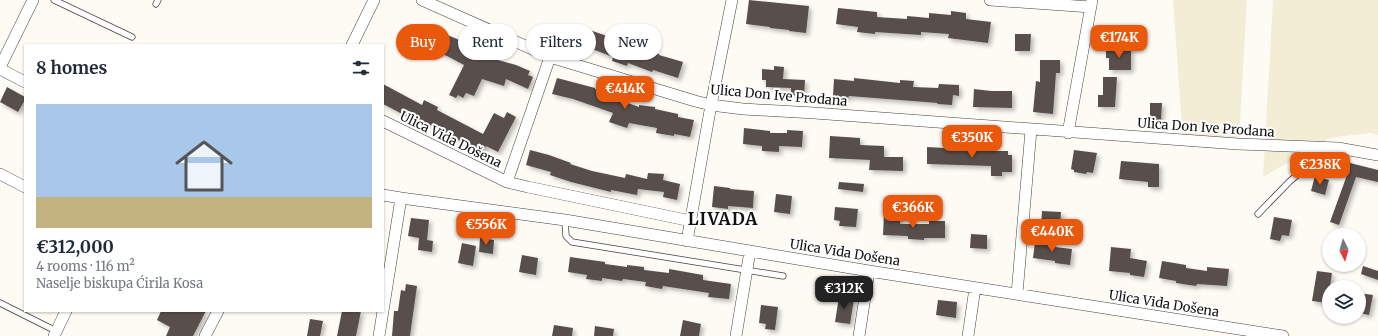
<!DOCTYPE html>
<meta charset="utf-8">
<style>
body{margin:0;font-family:Merriweather,serif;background:#f2f2f3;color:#1f2937;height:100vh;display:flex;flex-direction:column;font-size:15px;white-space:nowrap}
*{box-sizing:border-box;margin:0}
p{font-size:13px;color:#747a83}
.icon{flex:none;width:22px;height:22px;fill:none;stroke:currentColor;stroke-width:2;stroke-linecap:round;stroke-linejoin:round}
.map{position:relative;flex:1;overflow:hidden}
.sheet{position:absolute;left:24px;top:44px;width:360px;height:268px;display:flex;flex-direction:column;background:#fff;border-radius:0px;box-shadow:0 1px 3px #0004}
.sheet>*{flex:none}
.top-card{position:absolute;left:396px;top:24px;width:380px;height:36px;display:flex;gap:8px}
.needle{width:26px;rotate:175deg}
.controls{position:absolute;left:1322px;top:228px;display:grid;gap:8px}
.controls a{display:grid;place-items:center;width:44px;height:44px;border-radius:50%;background:#fff;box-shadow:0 1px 3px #0004;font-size:20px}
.price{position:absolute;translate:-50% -34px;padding:0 9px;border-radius:8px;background:#ea580c;color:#fff;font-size:13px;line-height:26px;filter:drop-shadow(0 1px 2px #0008)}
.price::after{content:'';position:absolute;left:50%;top:24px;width:12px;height:9px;margin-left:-6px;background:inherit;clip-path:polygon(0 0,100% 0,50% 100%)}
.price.active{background:#222;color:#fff}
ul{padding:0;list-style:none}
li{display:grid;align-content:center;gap:8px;height:212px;padding:0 12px}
li span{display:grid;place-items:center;height:124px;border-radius:0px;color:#555}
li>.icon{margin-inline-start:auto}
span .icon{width:72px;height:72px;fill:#fffc;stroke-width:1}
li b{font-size:17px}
h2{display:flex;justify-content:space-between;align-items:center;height:48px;padding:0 12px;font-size:17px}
.pill{padding:0 14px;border-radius:18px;background:#fff;box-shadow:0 1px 3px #0004;font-size:14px;line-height:36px}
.pill.active{background:#ea580c;color:#fff}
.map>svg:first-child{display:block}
</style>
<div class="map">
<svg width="1378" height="336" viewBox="0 0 1378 336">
<defs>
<filter id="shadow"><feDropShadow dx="3" dy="3" stdDeviation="2" flood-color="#0004"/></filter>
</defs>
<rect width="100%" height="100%" fill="#fefbf4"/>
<!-- farmland -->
<path fill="#f3edd5" d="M1173 0H1247L1239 139 1183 142Z
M1273 0H1378V135L1370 133 1330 138 1263 177Z"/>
<!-- building -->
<path fill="#58504d" filter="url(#shadow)" d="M749 0 809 6 806 33 789 31V30L770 28V27L746 24Z
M838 8 877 12V17L907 19V16L929 18V13L951 15V11L966 13V19L991 22 988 43 948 38 949 34 921 32V35L875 32V34L857 32 858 27 836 24Z
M572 24 613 38 612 41 643 51 644 48 659 54V55L683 62 678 78 653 70 652 72 628 63 627 66 612 61 613 57 566 39Z
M433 29 469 44 468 47 498 60 516 65 530 71 528 75 533 77 528 89 506 79 504 86 482 79 474 96 466 93 463 98 458 95 456 98 449 95 464 65 447 56 421 46 426 34 430 35Z
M1015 34H1031L1030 51H1015Z
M1106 48H1131V70H1109V58H1106Z
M1040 60H1060V73H1056L1053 114 1033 112 1036 81 1040 82Z
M774 66 784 67 783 79 805 80 804 96 791 95V88L766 87V80H762V69L774 70Z
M1103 77H1117L1115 107H1098V95H1103Z
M557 78 595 88V89L612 94 611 97 639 107V105L655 107V109L678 114V117L694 120 690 137 674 134V136L656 133 657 128 629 123 627 128 609 122 613 113 573 99 552 94Z
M854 78 900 83V80L914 81 913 87 938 88 939 84 959 85V96L953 95 952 105 937 104 938 103 849 96 848 98 833 96 834 79 854 81Z
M383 84 422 105 424 100 438 107 437 110 483 134 494 113 504 118 507 112 516 117 498 152 486 146 483 151 473 146 472 147 430 125 412 118V119L383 104Z
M7 87 25 97V100L18 112 0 102Z
M974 89 991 91H1012V108L973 107Z
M1150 103H1162L1161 121H1150Z
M744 128 770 131V133H787V130L803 131 802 147 779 146V152L762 151V146L743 144Z
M830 136 860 138V145L884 146V157H903V171L869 170 870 160 829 158Z
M927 147 945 148V149H983V151H1008V155H1012V172H1002V176H991V166L927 164Z
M530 150 549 155 571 163 570 164 592 171 625 178 626 174 647 179 648 173 664 174 663 180 680 184 677 200 663 197 664 192 638 189 637 195 611 190V192L571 182 550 175 551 172 526 165Z
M1074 150 1097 153 1093 173 1087 172 1086 174 1074 172V170L1071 169Z
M1121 161 1159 164V187H1148V182L1119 179Z
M1346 162 1378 170V182L1356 177 1339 225 1330 222 1347 175 1343 174Z
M1315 176 1329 180 1325 195 1311 191Z
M839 182 864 184 863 192 838 189Z
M714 186 730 188V189L754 191 753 208 728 206V209L712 207Z
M776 194 792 196 790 214 774 212Z
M835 207 858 209 856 227 839 226 840 221 834 220Z
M1042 211 1061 212 1060 227H1041Z
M884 214 901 215 900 224H929V221H945V238H924V240L908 239V236L883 235Z
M1274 217 1292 220 1289 236 1282 235 1280 241 1270 239Z
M411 218 429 220 427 240 433 241 432 252 418 250 419 238 408 236Z
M971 234 987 235V249L970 248Z
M480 238 494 240 493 254 479 252Z
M1035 242 1056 245 1055 247 1072 249 1070 265 1055 263V261L1033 258Z
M462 243 476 246 473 266 458 263Z
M1111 247 1131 249 1130 258 1147 261 1144 277 1130 275V273L1109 271Z
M522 255 538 258 536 275 519 272Z
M570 257 605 262V264L627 267V265L644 267V270L669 273V269L703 275V280L731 284 729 299 708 297 709 293 663 286 662 289 645 286 646 282 623 279 622 281 602 278V281L586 279 587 275 568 272Z
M1162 261 1186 265V268L1207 271V267L1229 269 1227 286 1197 284 1196 286 1176 283V281L1159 278Z
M1363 266 1378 271V280L1361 274Z
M1317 271 1332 273 1330 287H1329L1328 303 1312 301Z
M406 284 417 286 410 336H392L394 311H398L401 290 405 291Z
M1359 293 1373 295 1369 315 1359 313Z
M839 297 854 299 850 324 835 322Z
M938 300 957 302 956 318 936 315Z
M761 305 778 307 775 330 765 329 766 324 759 323Z
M161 311H206L193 336H166L170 327 157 320Z
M342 311H361L356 336H337Z
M310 319 323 321 320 336H307Z
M683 320 701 324 699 336H680Z
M554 325 573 328 572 336H552Z
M595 326 614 329 613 336H594Z"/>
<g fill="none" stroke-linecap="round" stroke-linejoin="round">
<defs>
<path id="service" d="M54 0 132 37
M156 4 158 0
M1258 214 1289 182 1311 163 1335 150
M565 220 566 236 572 242 783 276
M0 303 56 331"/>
<path id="minor" d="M422 0 550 57 695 101 711 105 743 109 814 113 1238 144 1338 148 1378 155
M990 0 1091 7
M352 45 374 0
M0 67 33 0
M0 69 25 82
M383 121 507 182 528 187 691 221
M1068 133 1092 0
M0 174 25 187
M507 182 550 57
M383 195 401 198 565 220 869 271 1283 336
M687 241 711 105 732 0
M1017 294 1031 130
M54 336 66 311
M205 336 218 311
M379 336 401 198
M736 336 750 251
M859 336 869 271
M968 336 975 288"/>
</defs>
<!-- service casing -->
<use href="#service" stroke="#434343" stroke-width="7"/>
<!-- minor casing -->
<use href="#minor" stroke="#434343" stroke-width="12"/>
<!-- service -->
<use href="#service" stroke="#fff" stroke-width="5.5"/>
<!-- minor -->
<use href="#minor" stroke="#fff" stroke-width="11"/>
</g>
<g text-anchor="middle" stroke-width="4" stroke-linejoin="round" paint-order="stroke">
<!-- street labels -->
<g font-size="13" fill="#101010" stroke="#fff">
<text transform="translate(779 95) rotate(5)" y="5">Ulica Don Ive Prodana</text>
<text transform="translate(1206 127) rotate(4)" y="5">Ulica Don Ive Prodana</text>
<text transform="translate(451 139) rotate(26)" y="5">Ulica Vida Došena</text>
<text transform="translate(845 252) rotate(9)" y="5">Ulica Vida Došena</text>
<text transform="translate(1164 303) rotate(9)" y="5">Ulica Vida Došena</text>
</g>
<!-- district labels -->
<g font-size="17" font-weight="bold" letter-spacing="1" fill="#101010" stroke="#fff">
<text x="723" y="225">LIVADA</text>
</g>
</g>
</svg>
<div class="controls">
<a><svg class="needle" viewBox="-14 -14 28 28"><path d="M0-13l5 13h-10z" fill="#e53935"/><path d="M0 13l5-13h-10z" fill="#747a83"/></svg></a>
<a><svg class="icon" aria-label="layers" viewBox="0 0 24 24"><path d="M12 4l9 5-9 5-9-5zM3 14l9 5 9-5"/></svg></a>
</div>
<b class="price" style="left:1119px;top:59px">€174K</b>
<b class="price" style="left:625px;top:110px">€414K</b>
<b class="price" style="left:972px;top:159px">€350K</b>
<b class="price" style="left:1320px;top:186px">€238K</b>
<b class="price" style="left:913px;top:229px">€366K</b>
<b class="price" style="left:486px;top:246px">€556K</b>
<b class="price" style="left:1052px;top:253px">€440K</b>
<b class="price active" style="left:844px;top:310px">€312K</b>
<div class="top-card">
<a class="pill active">Buy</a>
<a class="pill">Rent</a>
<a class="pill">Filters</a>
<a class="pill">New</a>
</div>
<section class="sheet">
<h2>8 homes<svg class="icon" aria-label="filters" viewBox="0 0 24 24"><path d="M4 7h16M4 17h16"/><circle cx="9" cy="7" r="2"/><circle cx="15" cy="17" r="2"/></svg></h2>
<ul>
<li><span style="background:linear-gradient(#a9c7e8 75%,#c2b280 0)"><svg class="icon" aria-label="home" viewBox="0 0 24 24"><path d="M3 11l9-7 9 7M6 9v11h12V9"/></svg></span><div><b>€312,000</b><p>4 rooms · 116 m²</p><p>Naselje biskupa Ćirila Kosa</p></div></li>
</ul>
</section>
</div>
